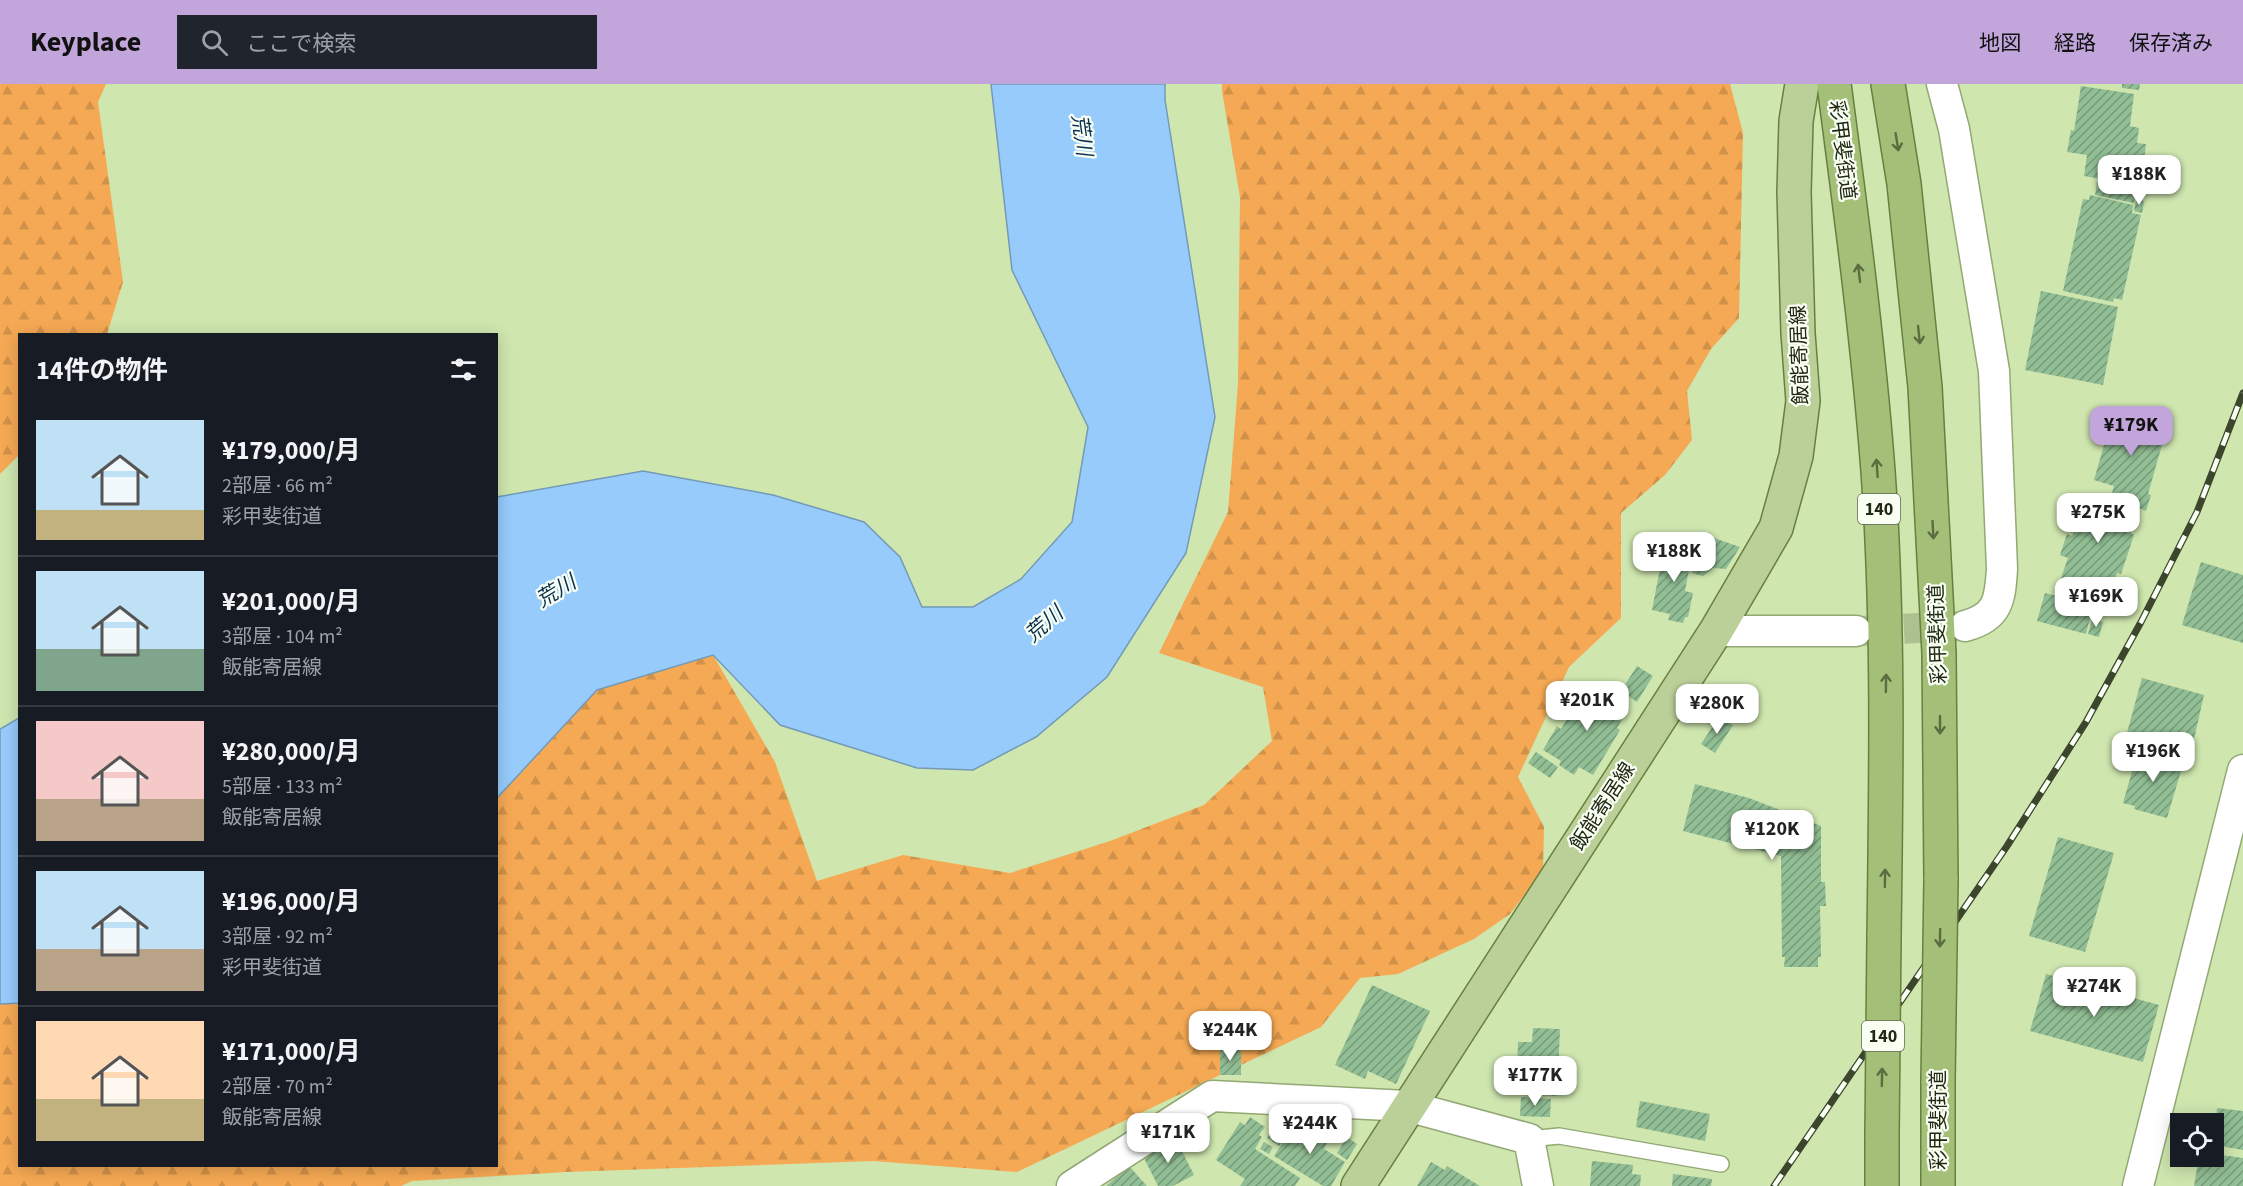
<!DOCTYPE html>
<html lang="ja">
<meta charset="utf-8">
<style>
body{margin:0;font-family:"Source Sans 3","Noto Sans JP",sans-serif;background:#20242c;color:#f1f3f6;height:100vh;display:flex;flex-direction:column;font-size:22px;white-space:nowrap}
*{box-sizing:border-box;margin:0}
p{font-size:20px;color:#9ea1a6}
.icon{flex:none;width:33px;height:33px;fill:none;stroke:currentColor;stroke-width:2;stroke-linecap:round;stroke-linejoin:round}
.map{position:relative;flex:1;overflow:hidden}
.drawer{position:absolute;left:18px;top:249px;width:480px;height:834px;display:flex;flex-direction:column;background:#171b24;border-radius:0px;box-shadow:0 3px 15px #0003}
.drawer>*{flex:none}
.fabs{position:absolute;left:2170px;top:1029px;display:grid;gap:12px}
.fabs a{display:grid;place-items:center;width:54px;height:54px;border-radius:0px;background:#171b24;box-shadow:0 3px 15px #0003;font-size:30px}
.price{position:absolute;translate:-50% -51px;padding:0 14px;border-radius:12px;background:#fff;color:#222;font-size:20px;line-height:39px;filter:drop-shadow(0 2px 3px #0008)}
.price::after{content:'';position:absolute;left:50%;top:36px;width:18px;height:14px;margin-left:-9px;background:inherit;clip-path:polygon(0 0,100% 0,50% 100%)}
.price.active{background:#c1a5db;color:#111}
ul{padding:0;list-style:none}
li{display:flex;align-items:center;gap:18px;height:150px;padding:0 18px}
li+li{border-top:2px solid #363941}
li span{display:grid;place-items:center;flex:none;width:168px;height:120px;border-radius:0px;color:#555}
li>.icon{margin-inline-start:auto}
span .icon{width:72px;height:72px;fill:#fffc;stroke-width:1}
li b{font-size:26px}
h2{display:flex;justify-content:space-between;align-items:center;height:72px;padding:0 18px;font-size:26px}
header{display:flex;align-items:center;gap:36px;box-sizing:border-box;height:84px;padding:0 30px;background:#c1a5db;color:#111}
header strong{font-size:28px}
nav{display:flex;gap:33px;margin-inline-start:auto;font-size:21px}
.search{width:420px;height:54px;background:#20242c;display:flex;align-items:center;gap:15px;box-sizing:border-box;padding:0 21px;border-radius:0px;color:#9ea1a6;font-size:22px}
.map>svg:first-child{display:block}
</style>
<header>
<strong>Keyplace</strong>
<div class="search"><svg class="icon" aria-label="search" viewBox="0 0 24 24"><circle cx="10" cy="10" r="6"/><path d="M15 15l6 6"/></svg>ここで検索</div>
<nav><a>地図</a><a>経路</a><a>保存済み</a></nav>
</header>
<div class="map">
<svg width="2243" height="1102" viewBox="0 0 2243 1102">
<defs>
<pattern id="forest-firs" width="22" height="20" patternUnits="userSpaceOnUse" patternTransform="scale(1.5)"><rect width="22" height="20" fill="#f5a954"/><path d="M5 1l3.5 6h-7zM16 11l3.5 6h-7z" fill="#d29148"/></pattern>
<pattern id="building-hatch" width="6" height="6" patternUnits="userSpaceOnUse" patternTransform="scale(1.5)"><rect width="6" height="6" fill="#91be94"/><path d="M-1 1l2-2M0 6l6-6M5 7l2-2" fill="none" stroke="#769a78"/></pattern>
</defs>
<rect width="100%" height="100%" fill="#cfe6af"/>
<!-- forest -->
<path fill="url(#forest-firs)" d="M0 0H106L98 18 123 198 107 250H20L19 371 0 390Z
M1222 0H1730L1743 49 1739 234 1711 265 1687 307 1692 356 1665 391 1621 429V534L1569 583 1518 693 1544 743 1543 786 1510 830 1474 855 1398 890 1360 894 1321 943 1017 1088 873 1077 566 1088 412 1097 401 1102H0V920L19 919 20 1082H496L497 714 597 606 713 571 775 678 817 797 903 771 1010 789 1110 757 1204 721 1272 657 1263 603 1159 569 1228 428 1238 300 1240 113 1222 7Z"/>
<!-- water -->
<path fill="#96cbfb" stroke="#739ab6" stroke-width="1.5" d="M991 0H1165V16L1215 333 1186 469 1107 593 1036 653 973 686 917 684 780 641 713 571 597 606 497 714V413L643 387 773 411 864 438 900 473 922 523H973L1021 495 1072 438 1088 343 1012 186Z
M19 634V919L0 920V645Z"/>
<!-- building -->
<path fill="url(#building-hatch)" d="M2122 0H2140L2139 6 2122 4Z
M2081 2 2134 10 2130 42 2139 44 2137 59 2146 60 2142 93 2132 91 2131 100 2084 92 2087 71 2067 68 2071 46 2074 47Z
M2097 98 2136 106 2134 119 2095 111Z
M2090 111 2133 121 2132 129 2141 131 2122 216 2114 214 2113 218 2063 207 2083 115 2089 116Z
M2136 116 2144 117 2142 129 2134 127Z
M2041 207 2118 223 2103 301 2025 286Z
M2115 323 2168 340 2148 410 2151 411 2146 427 2111 413 2114 402 2094 396Z
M2088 409 2138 427 2131 449 2134 451 2121 490 2117 489 2111 506 2091 500 2089 507 2060 497 2068 474 2060 471 2067 450 2072 452Z
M1711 453 1740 463 1726 485 1713 484 1703 492 1692 489 1698 463 1709 464Z
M1665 459 1693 465 1685 507 1693 509 1688 533H1685L1683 539 1668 536 1670 530 1652 526Z
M2201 478 2243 491V559L2182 541Z
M2045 509 2093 521 2086 550 2037 537Z
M2092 536 2103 538 2099 553 2088 550Z
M1637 582 1653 592 1637 618 1621 607Z
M2142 594 2204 611 2194 655 2192 653 2186 674 2125 656Z
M1589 599 1629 624 1617 644 1620 646 1593 691 1579 683 1574 691 1559 681 1561 677 1543 666 1557 642 1561 645Z
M1719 633 1733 641 1715 669 1701 660Z
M2138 667 2149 670 2150 667 2184 677 2167 734 2134 725 2135 722 2123 719Z
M1536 668 1558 683 1550 694 1528 679Z
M1695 700 1749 714 1821 742V798H1825L1826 822H1820L1821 873H1818V883H1784L1785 873H1782L1781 772 1683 747Z
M2058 753 2114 769 2085 868 2029 852Z
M2046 890 2159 921 2143 978 2030 947Z
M1372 901 1430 927 1396 1000 1368 987 1365 995 1335 981Z
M1533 944 1560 945 1557 1012 1516 1010 1518 958H1532Z
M1220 966H1241V991H1220Z
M1521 1013 1551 1015 1550 1033 1520 1032Z
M1640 1017 1710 1030 1705 1057 1636 1043Z
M2217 1024 2243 1027V1066L2214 1061Z
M1283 1031 1294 1039 1279 1062 1267 1054Z
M1250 1033 1265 1043 1259 1051 1262 1053 1255 1065 1300 1094 1295 1102H1240L1245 1095 1216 1076 1240 1038 1256 1049 1245 1041Z
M1303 1034 1322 1046 1320 1052 1328 1057 1324 1065 1345 1078 1331 1102H1323L1274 1072 1285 1055 1289 1057Z
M1175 1053 1194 1091 1173 1102H1158L1142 1070Z
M1347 1053 1357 1060 1347 1076 1337 1069Z
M1264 1058 1273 1063 1269 1070 1260 1065Z
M2214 1070 2243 1074V1102H2194L2199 1072H2214Z
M1592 1077 1633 1081 1632 1090 1641 1091 1640 1102H1590Z
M1431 1078 1445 1086 1447 1082 1480 1102H1417Z
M1129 1082 1147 1102H1106Z
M1673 1090 1712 1095 1711 1102H1672Z"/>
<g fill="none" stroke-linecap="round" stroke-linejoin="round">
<!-- minor-tunnel -->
<path stroke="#acc090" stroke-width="30" stroke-dasharray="30 15" stroke-linecap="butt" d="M1859 547 1961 542"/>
<defs>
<path id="service" d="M1529 1055 1559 1052 1721 1080"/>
<path id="minor" d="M1942 0 1954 45 1994 287 2002 485C2000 515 1999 533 1965 542
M1716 547H1856
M1072 1102 1212 1012 1407 1022 1529 1055 1538 1102
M2138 1102 2243 686"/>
<path id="primary" d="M1358 1102 1716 547 1776 444 1796 372 1803 317 1798 249 1794 108 1796 37 1802 0"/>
<path id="trunk" d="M1834 0C1851 129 1868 257 1878 387 1889 542 1886 697 1884 853
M1888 0 1904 100 1925 303 1939 569 1941 796
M1882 1051V1102
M1938 1102V997"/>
</defs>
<!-- service casing -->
<use href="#service" stroke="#93a874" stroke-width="18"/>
<!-- minor casing -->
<use href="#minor" stroke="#93a874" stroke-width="33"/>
<!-- primary casing -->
<use href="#primary" stroke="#67803f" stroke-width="36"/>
<!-- trunk casing -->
<use href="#trunk" stroke="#67803f" stroke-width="36"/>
<!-- service -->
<use href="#service" stroke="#fff" stroke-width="15"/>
<!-- minor -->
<use href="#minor" stroke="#fff" stroke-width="30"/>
<!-- primary -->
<use href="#primary" stroke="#bbcf99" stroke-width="33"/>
<!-- trunk -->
<use href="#trunk" stroke="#a4bf77" stroke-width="33"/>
<defs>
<path id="rail" d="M1774 1102 2007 762 2086 638 2141 538 2197 428 2243 309"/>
</defs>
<!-- rail casing -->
<use href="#rail" stroke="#3c462d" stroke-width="7"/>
<!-- rail -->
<use href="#rail" stroke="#fafff4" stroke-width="4.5" stroke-dasharray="14" stroke-linecap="butt"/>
<defs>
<path id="trunk-bridge" d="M1938 997 1941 796
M1882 1051 1884 853"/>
</defs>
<!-- trunk-bridge casing -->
<use href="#trunk-bridge" stroke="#67803f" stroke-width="36" stroke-linecap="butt"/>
<!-- trunk-bridge -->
<use href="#trunk-bridge" stroke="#a4bf77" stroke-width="33"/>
</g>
<!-- one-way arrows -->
<defs><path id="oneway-shaft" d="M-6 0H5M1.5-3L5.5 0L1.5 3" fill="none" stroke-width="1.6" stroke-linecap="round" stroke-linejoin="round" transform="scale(1.5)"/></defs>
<g stroke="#5c6c41">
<use href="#oneway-shaft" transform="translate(1897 58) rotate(81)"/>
<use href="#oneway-shaft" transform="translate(1859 189) rotate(-97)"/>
<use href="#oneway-shaft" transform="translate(1919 251) rotate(84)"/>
<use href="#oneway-shaft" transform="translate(1877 384) rotate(-94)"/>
<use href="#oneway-shaft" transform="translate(1933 446) rotate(87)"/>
<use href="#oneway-shaft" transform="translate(1886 599) rotate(-89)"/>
<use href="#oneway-shaft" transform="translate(1940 641) rotate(90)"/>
<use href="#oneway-shaft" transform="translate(1885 794) rotate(-89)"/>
<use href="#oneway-shaft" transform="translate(1940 854) rotate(91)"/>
<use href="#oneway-shaft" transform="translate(1882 993) rotate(-89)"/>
</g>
<g text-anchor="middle" stroke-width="4.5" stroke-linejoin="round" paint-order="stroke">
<!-- shield labels -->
<g fill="#fafff4" stroke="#626958" stroke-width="1.5">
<rect x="1858" y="410" width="42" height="30" rx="4.5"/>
<rect x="1862" y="937" width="42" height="30" rx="4.5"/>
</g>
<g font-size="18" font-weight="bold" fill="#212915">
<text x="1879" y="431">140</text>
<text x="1883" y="958">140</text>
</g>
<!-- street labels -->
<g font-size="20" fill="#212915" stroke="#fafff4">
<text transform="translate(1843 66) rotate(83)" y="7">彩甲斐街道</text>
<text transform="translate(1799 271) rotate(-92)" y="7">飯能寄居線</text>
<text transform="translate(1937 550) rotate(-92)" y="7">彩甲斐街道</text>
<text transform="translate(1602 722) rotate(-57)" y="7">飯能寄居線</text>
<text transform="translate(1938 1036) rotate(-90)" y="7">彩甲斐街道</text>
</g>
<!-- water labels -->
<g font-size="21" font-style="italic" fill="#093150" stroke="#fafff4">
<text transform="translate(1082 51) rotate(82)" y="7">荒川</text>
<text transform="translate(556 507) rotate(-31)" y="7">荒川</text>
<text transform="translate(1044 540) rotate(-41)" y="7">荒川</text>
</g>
</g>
</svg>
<div class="fabs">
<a><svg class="icon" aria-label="locate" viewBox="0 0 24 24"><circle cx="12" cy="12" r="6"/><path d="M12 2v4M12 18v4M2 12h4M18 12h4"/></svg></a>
</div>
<b class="price" style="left:2139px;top:122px">¥188K</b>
<b class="price active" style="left:2131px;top:373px">¥179K</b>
<b class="price" style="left:2098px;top:460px">¥275K</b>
<b class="price" style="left:1674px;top:499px">¥188K</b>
<b class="price" style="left:2096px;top:544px">¥169K</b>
<b class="price" style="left:1587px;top:648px">¥201K</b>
<b class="price" style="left:1717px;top:651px">¥280K</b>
<b class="price" style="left:2153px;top:699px">¥196K</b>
<b class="price" style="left:1772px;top:777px">¥120K</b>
<b class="price" style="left:2094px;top:934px">¥274K</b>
<b class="price" style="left:1230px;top:978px">¥244K</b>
<b class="price" style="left:1535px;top:1023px">¥177K</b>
<b class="price" style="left:1310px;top:1071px">¥244K</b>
<b class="price" style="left:1168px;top:1080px">¥171K</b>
<section class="drawer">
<h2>14件の物件<svg class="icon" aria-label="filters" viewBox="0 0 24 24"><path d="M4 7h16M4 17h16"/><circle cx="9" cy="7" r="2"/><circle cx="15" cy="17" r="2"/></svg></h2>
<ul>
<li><span style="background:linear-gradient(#bfe0f5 75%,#c2b280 0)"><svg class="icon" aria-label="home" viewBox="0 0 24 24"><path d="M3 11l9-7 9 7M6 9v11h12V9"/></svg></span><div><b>¥179,000/月</b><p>2部屋 · 66 m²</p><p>彩甲斐街道</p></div></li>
<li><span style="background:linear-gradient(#bfe0f5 65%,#7fa58c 0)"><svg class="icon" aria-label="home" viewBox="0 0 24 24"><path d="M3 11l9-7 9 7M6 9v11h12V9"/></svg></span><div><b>¥201,000/月</b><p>3部屋 · 104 m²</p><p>飯能寄居線</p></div></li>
<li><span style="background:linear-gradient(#f6c9c9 65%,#b9a48a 0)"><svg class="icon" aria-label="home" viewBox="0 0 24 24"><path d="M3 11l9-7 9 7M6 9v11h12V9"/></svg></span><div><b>¥280,000/月</b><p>5部屋 · 133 m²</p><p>飯能寄居線</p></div></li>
<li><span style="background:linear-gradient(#bfe0f5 65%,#b9a48a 0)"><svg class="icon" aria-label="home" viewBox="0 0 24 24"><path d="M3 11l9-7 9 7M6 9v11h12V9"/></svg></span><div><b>¥196,000/月</b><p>3部屋 · 92 m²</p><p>彩甲斐街道</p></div></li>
<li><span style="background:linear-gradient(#ffd9b3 65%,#c2b280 0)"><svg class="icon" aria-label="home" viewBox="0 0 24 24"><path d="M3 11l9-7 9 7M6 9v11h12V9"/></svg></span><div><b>¥171,000/月</b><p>2部屋 · 70 m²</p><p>飯能寄居線</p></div></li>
</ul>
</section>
</div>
